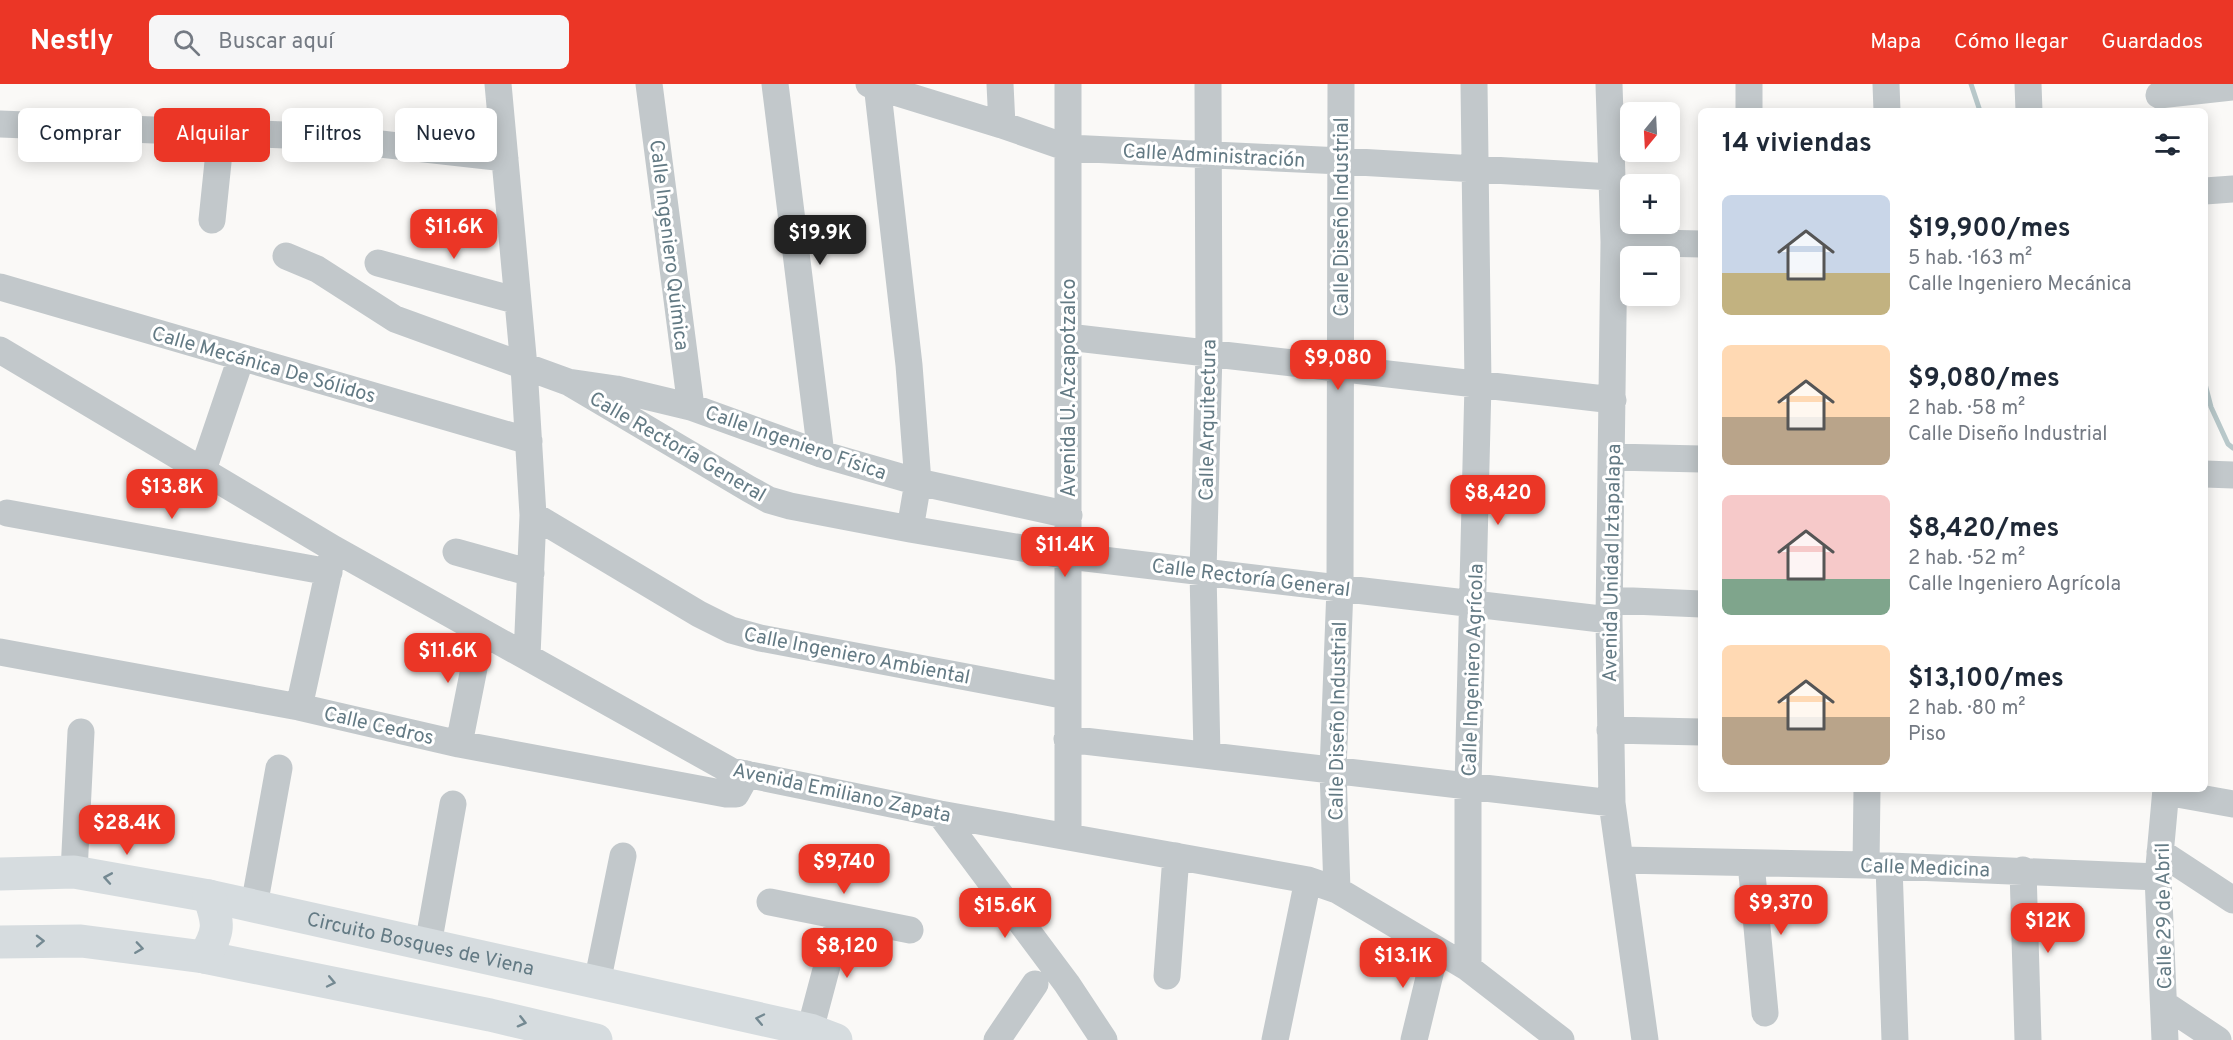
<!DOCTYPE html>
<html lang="es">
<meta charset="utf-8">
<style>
body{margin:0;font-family:Overpass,sans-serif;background:#f6f6f7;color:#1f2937;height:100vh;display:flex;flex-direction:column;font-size:22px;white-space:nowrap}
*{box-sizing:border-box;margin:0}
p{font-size:20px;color:#747a83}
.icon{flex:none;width:33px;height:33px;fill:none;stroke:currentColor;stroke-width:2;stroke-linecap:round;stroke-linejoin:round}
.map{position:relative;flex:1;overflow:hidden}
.panel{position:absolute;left:1698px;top:24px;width:510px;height:684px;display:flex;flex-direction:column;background:#fff;border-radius:9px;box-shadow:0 3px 15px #0003}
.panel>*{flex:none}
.hud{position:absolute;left:18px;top:24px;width:570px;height:54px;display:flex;gap:12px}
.needle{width:39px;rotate:198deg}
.buttons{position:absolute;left:1620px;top:18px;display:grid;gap:12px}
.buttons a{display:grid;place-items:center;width:60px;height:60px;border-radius:9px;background:#fff;box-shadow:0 3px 15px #0003;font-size:30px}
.price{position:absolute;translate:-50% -51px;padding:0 14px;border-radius:12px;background:#eb3626;color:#fff;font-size:20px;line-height:39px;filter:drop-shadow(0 2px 3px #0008)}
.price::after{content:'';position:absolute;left:50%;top:36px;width:18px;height:14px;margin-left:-9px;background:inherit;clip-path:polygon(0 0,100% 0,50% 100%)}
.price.selected{background:#222;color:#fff}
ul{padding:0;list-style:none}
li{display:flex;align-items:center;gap:18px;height:150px;padding:0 24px}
li span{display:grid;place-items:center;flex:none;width:168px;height:120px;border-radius:9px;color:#555}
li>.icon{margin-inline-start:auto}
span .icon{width:72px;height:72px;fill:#fffc;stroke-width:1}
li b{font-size:26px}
h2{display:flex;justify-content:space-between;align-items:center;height:72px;padding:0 24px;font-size:26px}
.tag{padding:0 21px;border-radius:9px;background:#fff;box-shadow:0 3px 15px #0003;font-size:21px;line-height:54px}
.tag.selected{background:#eb3626;color:#fff}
header{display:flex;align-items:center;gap:36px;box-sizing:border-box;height:84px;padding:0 30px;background:#eb3626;color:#fff}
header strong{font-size:28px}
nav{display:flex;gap:33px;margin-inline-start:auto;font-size:21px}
.search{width:420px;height:54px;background:#f6f6f7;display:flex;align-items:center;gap:15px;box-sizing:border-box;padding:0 21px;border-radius:9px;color:#747a83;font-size:22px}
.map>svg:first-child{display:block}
</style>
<header>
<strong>Nestly</strong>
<div class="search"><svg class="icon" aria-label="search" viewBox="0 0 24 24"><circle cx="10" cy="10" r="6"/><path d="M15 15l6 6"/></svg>Buscar aquí</div>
<nav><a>Mapa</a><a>Cómo llegar</a><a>Guardados</a></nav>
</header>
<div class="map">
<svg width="2233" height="956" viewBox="0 0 2233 956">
<rect width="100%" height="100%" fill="#faf9f7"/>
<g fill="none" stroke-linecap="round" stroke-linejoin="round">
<!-- stream -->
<path stroke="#b8c8ca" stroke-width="5" d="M1971 0 1980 27
M2205 300 2211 323 2228 360 2233 364"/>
<!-- minor -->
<path stroke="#c2c8cb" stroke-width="27" d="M498 0 524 283 533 431 527 572
M649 0 691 323
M775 0 821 370
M869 0 1002 41 1068 64 1341 77 1612 93
M877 0 909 281 918 398 910 445
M1000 0 1002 41
M1068 0V752
M1609 0 1614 158 1609 536 1612 719 1645 956
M1886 0 1887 27
M2028 0 2029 27
M2159 11 2233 3
M1749 27V0
M0 40 309 52 505 74
M2205 107 2233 105
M212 136 221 49
M1614 158 1701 160
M286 172 317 185 395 235 568 298 616 305 691 323 821 370 918 398 1069 431
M378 179 518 217
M0 203 529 357
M1068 253 1613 316
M0 266 334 465 731 687 940 730 1308 796 1337 806 1468 884 1561 956
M568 298 749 405 769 416 790 422 910 445 1069 472 1609 536
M1612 373 1701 375
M203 386 241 274
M2205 390 2233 391
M7 429 329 488
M533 431 699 530 731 546 760 554 1067 612
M456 468 531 489
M1610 516 1701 520
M0 568 299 623 459 660 726 710H736L747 690
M299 623 332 472
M1610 646 1701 648
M1067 655 1612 719
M459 660 481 549
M1207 671 1203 488 1209 269 1208 0
M2166 708 2233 720
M940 730 1067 900 1104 956
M2160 768 2233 816
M1620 776 1866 781 2158 793
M1751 779 1765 929
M1866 781 1867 705
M1889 782 1895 956
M2023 786 2028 956
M74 788 81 648
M1337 806 1333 686 1340 504 1341 0
M770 818 910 846
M254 822 279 684
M428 861 453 720
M1468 884V702L1478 300 1474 0
M1167 892 1176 772
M597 899 623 772
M2164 920 2218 956
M810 946 840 833
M997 956 1035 900
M1275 956 1308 796
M1414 956 1436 865
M2165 956 2158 793 2166 705"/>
<!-- major -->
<g stroke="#d6dcdf" stroke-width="33">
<path id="s1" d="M0 790 74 788 209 812 810 946 836 956"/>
<path d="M0 858 81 857 204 873 490 931 596 956"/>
<path d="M204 873C220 847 219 840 209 812"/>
</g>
</g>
<!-- one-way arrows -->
<defs><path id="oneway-chevron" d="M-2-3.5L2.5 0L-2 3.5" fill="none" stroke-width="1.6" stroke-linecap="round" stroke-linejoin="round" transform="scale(1.5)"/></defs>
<g stroke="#748992">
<use href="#oneway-chevron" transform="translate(108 794) rotate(-170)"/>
<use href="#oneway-chevron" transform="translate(40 857) rotate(-1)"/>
<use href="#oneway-chevron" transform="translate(139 864) rotate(8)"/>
<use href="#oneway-chevron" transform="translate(331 898) rotate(12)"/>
<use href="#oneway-chevron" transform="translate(760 935) rotate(-168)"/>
<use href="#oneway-chevron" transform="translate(522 938) rotate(14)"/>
</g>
<g text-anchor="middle" stroke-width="6" stroke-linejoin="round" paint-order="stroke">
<!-- street labels -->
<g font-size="20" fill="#637a84" stroke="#fff">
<text transform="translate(1214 71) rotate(3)" y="7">Calle Administración</text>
<text transform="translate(1341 133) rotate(-90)" y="7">Calle Diseño Industrial</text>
<text transform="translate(670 161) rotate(83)" y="7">Calle Ingeniero Química</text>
<text transform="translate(264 280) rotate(16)" y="7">Calle Mecánica De Sólidos</text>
<text transform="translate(1068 304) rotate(-90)" y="7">Avenida U. Azcapotzalco</text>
<text transform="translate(1207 336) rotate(-89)" y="7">Calle Arquitectura</text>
<text transform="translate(796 358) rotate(19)" y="7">Calle Ingeniero Física</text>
<text transform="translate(678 362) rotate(30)" y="7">Calle Rectoría General</text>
<text transform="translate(1611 479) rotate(-89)" y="7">Avenida Unidad Iztapalapa</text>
<text transform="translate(1251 493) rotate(7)" y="7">Calle Rectoría General</text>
<text transform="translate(857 571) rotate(11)" y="7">Calle Ingeniero Ambiental</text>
<text transform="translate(1472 586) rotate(-88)" y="7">Calle Ingeniero Agrícola</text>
<text transform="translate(1337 637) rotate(-89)" y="7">Calle Diseño Industrial</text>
<text transform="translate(379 641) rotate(13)" y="7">Calle Cedros</text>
<text transform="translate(842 708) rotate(12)" y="7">Avenida Emiliano Zapata</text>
<text transform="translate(1925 783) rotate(2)" y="7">Calle Medicina</text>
<text transform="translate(2163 832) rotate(-91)" y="7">Calle 29 de Abril</text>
<text dy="7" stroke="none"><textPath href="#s1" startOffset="428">Circuito Bosques de Viena</textPath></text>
</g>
</g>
</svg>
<div class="buttons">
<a><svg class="needle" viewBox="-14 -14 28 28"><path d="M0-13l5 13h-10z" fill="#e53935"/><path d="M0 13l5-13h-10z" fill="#747a83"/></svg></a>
<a>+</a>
<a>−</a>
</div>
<b class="price" style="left:454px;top:176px">$11.6K</b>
<b class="price selected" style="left:820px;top:182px">$19.9K</b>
<b class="price" style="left:1338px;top:307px">$9,080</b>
<b class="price" style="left:172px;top:436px">$13.8K</b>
<b class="price" style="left:1498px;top:442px">$8,420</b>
<b class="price" style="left:1065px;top:494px">$11.4K</b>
<b class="price" style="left:448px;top:600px">$11.6K</b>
<b class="price" style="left:127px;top:772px">$28.4K</b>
<b class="price" style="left:844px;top:811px">$9,740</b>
<b class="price" style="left:1781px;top:852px">$9,370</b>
<b class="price" style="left:1005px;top:855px">$15.6K</b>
<b class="price" style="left:2048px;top:870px">$12K</b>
<b class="price" style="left:847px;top:895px">$8,120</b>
<b class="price" style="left:1403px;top:905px">$13.1K</b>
<div class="hud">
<a class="tag">Comprar</a>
<a class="tag selected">Alquilar</a>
<a class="tag">Filtros</a>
<a class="tag">Nuevo</a>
</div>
<section class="panel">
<h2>14 viviendas<svg class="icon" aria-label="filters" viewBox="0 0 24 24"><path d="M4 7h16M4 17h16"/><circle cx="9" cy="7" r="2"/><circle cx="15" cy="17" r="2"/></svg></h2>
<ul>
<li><span style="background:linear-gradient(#c9d6e8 65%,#c2b280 0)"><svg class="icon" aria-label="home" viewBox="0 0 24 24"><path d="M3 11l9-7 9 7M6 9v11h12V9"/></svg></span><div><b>$19,900/mes</b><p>5 hab. · 163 m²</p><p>Calle Ingeniero Mecánica</p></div></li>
<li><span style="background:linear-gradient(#ffd9b3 60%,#b9a48a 0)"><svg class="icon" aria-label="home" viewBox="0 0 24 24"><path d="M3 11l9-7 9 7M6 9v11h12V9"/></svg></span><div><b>$9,080/mes</b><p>2 hab. · 58 m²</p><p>Calle Diseño Industrial</p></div></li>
<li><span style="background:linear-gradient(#f6c9c9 70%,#7fa58c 0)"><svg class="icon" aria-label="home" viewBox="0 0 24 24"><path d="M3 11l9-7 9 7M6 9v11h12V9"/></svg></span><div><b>$8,420/mes</b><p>2 hab. · 52 m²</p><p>Calle Ingeniero Agrícola</p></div></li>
<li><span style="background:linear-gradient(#ffd9b3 60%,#b9a48a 0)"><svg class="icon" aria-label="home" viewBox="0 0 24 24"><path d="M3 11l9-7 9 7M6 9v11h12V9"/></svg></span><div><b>$13,100/mes</b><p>2 hab. · 80 m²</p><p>Piso</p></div></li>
</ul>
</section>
</div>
